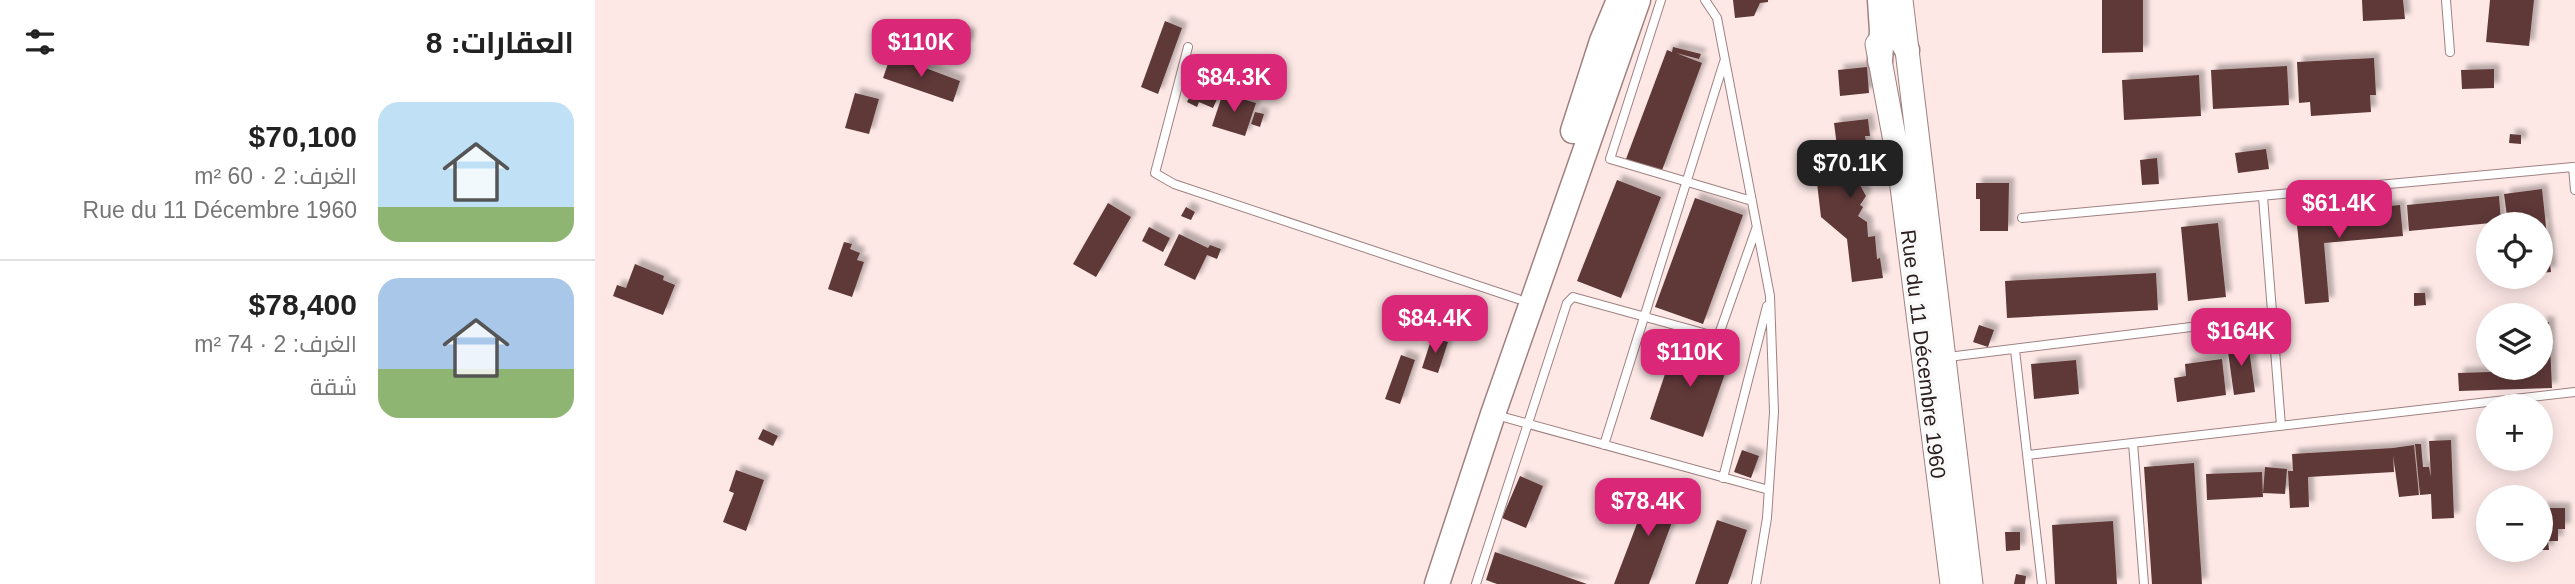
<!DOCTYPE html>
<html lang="ar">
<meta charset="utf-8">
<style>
body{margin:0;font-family:Helvetica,Cairo,sans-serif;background:#f2f2f2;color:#222;direction:rtl;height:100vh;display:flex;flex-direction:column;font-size:26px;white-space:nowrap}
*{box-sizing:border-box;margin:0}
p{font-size:23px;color:#767676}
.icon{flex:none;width:38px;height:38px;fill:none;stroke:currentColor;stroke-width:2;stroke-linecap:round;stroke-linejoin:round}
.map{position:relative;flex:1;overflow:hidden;direction:ltr}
.side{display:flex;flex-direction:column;background:#fff;width:595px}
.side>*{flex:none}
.tools{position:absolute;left:1881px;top:212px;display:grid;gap:14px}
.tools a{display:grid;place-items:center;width:77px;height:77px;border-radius:50%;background:#fff;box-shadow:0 4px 18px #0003;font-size:35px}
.price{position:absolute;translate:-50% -60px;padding:0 16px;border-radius:14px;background:#db2777;color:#fff;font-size:23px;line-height:46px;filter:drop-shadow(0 2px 4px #0008)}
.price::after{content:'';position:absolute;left:50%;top:42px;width:21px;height:16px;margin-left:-10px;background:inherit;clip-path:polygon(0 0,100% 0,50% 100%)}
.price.selected{background:#222;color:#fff}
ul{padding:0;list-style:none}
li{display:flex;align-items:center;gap:21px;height:175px;padding:0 21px}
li+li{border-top:2px solid #e0e0e0}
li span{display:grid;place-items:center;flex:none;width:196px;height:140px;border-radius:21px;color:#555}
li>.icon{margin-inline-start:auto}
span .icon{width:84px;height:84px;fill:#fffc;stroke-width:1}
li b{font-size:30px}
h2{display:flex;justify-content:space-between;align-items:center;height:84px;padding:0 21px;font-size:30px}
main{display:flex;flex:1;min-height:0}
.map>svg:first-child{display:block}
</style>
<main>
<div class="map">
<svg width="1980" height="584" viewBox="0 0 1980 584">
<defs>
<filter id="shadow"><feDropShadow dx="5.5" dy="-5.5" stdDeviation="2" flood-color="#0004"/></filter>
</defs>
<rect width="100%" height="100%" fill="#fde8e6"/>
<!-- building -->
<path fill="#5e3938" filter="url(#shadow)" d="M1138 0H1173V2L1165 3 1159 16 1140 18Z
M1507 0H1548V52L1507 53Z
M1767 0H1808L1810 19 1768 21Z
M1895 0H1939L1934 46 1891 42Z
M570 21 587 28 563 94 546 87Z
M357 31 375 34 372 46 354 43Z
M1078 47 1106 54 1104 59 1081 53 1107 63 1066 173 1031 159 1072 50 1077 52Z
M296 55 365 81 358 102 288 78Z
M1779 58 1781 95H1775L1776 112 1716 116 1715 102 1704 103 1702 62Z
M659 62 677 68 671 84 653 77Z
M1692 66 1694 105 1618 109 1616 70Z
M1272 67 1274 93 1245 96 1243 70Z
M1899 69V88L1867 89 1866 70Z
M1604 75 1606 116 1529 120 1527 80Z
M600 86 623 97 618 108 604 102 602 107 592 102Z
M260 93 284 99 274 134 250 128Z
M628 93 661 103 650 136 617 126Z
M660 112 669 114 665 127 656 124Z
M1273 119 1275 136H1270L1273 152 1265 153 1266 167 1260 176 1268 182 1265 185 1271 196 1265 205 1268 207 1263 216 1272 222 1273 237 1280 236 1282 259 1285 258 1288 278 1257 282 1252 239 1226 217 1222 183 1243 154 1239 123Z
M1915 134 1926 135V144L1914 143Z
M1671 149 1674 169 1643 173 1640 153Z
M1562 158 1564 184 1547 185 1545 160Z
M1022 180 1066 197 1026 298 982 281Z
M1381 183H1414L1413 231H1385V199H1381Z
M1947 189 1956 272 1946 273V224H1913L1909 194Z
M1904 196 1906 222 1814 231 1812 205Z
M1100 198 1148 215 1108 324 1060 307Z
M513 203 536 217 501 277 478 264Z
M1805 205 1808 236 1729 243 1734 302 1710 304 1701 215Z
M591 207 600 212 596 220 586 216Z
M1623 223 1631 297 1593 301 1586 227Z
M554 227 575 238 568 252 547 241Z
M584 234 613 248 615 245 626 249 622 259 612 255 600 280 569 265Z
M249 242 257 244 255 249 265 253 262 260 269 262 257 297 233 289Z
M40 264 69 276 68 280 80 285 68 315 18 296 22 285 31 288Z
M1561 273 1563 310 1412 318 1410 281Z
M1819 293H1830L1831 305 1819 306Z
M1946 322H1954L1957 388 1864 391 1863 373 1927 371V368H1946Z
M1384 325 1399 330 1393 347 1378 342Z
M837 337 853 342 843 373 827 368Z
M1081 341 1135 359 1108 437 1055 419Z
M1653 342 1660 392 1639 395 1632 345Z
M806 355 820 360 805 404 790 399Z
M1627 359 1631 395 1582 402 1579 378 1591 376 1590 364Z
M1481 360 1484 394 1439 399 1436 364Z
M168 429 183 436 178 446 163 439Z
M1856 440 1859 518 1837 519 1836 494 1825 495 1820 444H1826L1828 467H1834L1836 477 1834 441Z
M1819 445 1824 495 1804 497 1798 455 1799 472 1713 477 1714 507 1695 508 1693 471H1698L1697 454 1798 448Z
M1147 450 1164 456 1156 478 1139 472Z
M1599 463 1607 584H1557L1549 467Z
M1670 467 1692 469 1690 494 1668 493Z
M141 470 169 480 151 531 128 522 139 493 134 491Z
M1667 472 1668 497 1612 500 1611 474Z
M925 476 948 486 931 528 907 518Z
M1056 487 1086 498 1054 584H1019Z
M1946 508H1970V529H1963V541H1953L1954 550H1946Z
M1122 520 1152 530 1133 584H1100Z
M1518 521 1522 584H1460L1457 525Z
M1410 532H1425V550L1411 551Z
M900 552 992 584H902L891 580Z
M1421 574 1431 576 1430 584H1419Z"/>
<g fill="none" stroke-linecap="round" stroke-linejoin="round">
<defs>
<path id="service" d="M1066 0 1015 159 1157 201
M1110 0 1122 18 1175 296 1179 412 1172 518 1161 584
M1851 0 1855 52
M593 47 560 173 579 184 923 299
M1668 197 1686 426
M1427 218 1978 167 1980 190
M1420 350 1447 584
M1353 357 1677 317
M901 415 1174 490
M1538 443 1549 584
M1009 445 1129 62
M1433 455 1980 392
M1128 478 1172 306
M881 584 972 303 978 297 1123 337 1161 229"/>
<path id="secondary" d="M1306 0 1376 584
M1282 44 1304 163 1357 584"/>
<path id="primary" d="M1294 5 1302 33 1312 50
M1285 61 1287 31 1285 0
M978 131 1007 41 1024 0
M842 584 898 414 1043 0"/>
</defs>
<!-- service casing -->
<use href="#service" stroke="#a08180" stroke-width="10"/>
<!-- secondary casing -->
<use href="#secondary" stroke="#a08180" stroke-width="25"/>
<!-- primary casing -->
<use href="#primary" stroke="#a08180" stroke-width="27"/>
<!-- service -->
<use href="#service" stroke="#fff" stroke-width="8"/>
<!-- secondary -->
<use href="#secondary" stroke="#fff" stroke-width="23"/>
<!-- primary -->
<use href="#primary" stroke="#fff" stroke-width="24"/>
</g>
<g text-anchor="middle" stroke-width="7" stroke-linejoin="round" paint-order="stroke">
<!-- street labels -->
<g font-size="21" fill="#2d2120" stroke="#fafafa">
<text transform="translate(1328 354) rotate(83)" y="7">Rue du 11 Décembre 1960</text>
</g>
</g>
</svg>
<div class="tools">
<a><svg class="icon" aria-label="locate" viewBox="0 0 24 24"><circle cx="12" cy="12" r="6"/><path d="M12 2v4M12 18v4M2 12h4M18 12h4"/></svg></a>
<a><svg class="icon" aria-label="layers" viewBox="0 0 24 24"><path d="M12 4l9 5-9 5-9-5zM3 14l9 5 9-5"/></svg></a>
<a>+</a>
<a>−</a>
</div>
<b class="price" style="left:326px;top:79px">$110K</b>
<b class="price" style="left:639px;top:114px">$84.3K</b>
<b class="price selected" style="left:1255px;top:200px">$70.1K</b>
<b class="price" style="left:1744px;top:240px">$61.4K</b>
<b class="price" style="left:840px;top:355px">$84.4K</b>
<b class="price" style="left:1646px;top:368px">$164K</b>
<b class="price" style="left:1095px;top:389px">$110K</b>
<b class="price" style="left:1053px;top:538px">$78.4K</b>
</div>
<section class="side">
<h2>العقارات: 8<svg class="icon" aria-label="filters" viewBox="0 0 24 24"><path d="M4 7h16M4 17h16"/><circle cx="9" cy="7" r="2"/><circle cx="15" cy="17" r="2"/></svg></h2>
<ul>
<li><span style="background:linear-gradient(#bfe0f5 75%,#8fb573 0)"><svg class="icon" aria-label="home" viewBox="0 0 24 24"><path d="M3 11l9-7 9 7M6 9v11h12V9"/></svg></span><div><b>$70,100</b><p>الغرف: 2 · 60 m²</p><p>Rue du 11 Décembre 1960</p></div></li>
<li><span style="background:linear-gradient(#a9c7e8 65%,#8fb573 0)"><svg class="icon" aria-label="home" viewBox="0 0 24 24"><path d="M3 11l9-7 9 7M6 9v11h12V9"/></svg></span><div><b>$78,400</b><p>الغرف: 2 · 74 m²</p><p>شقة</p></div></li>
</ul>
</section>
</main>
